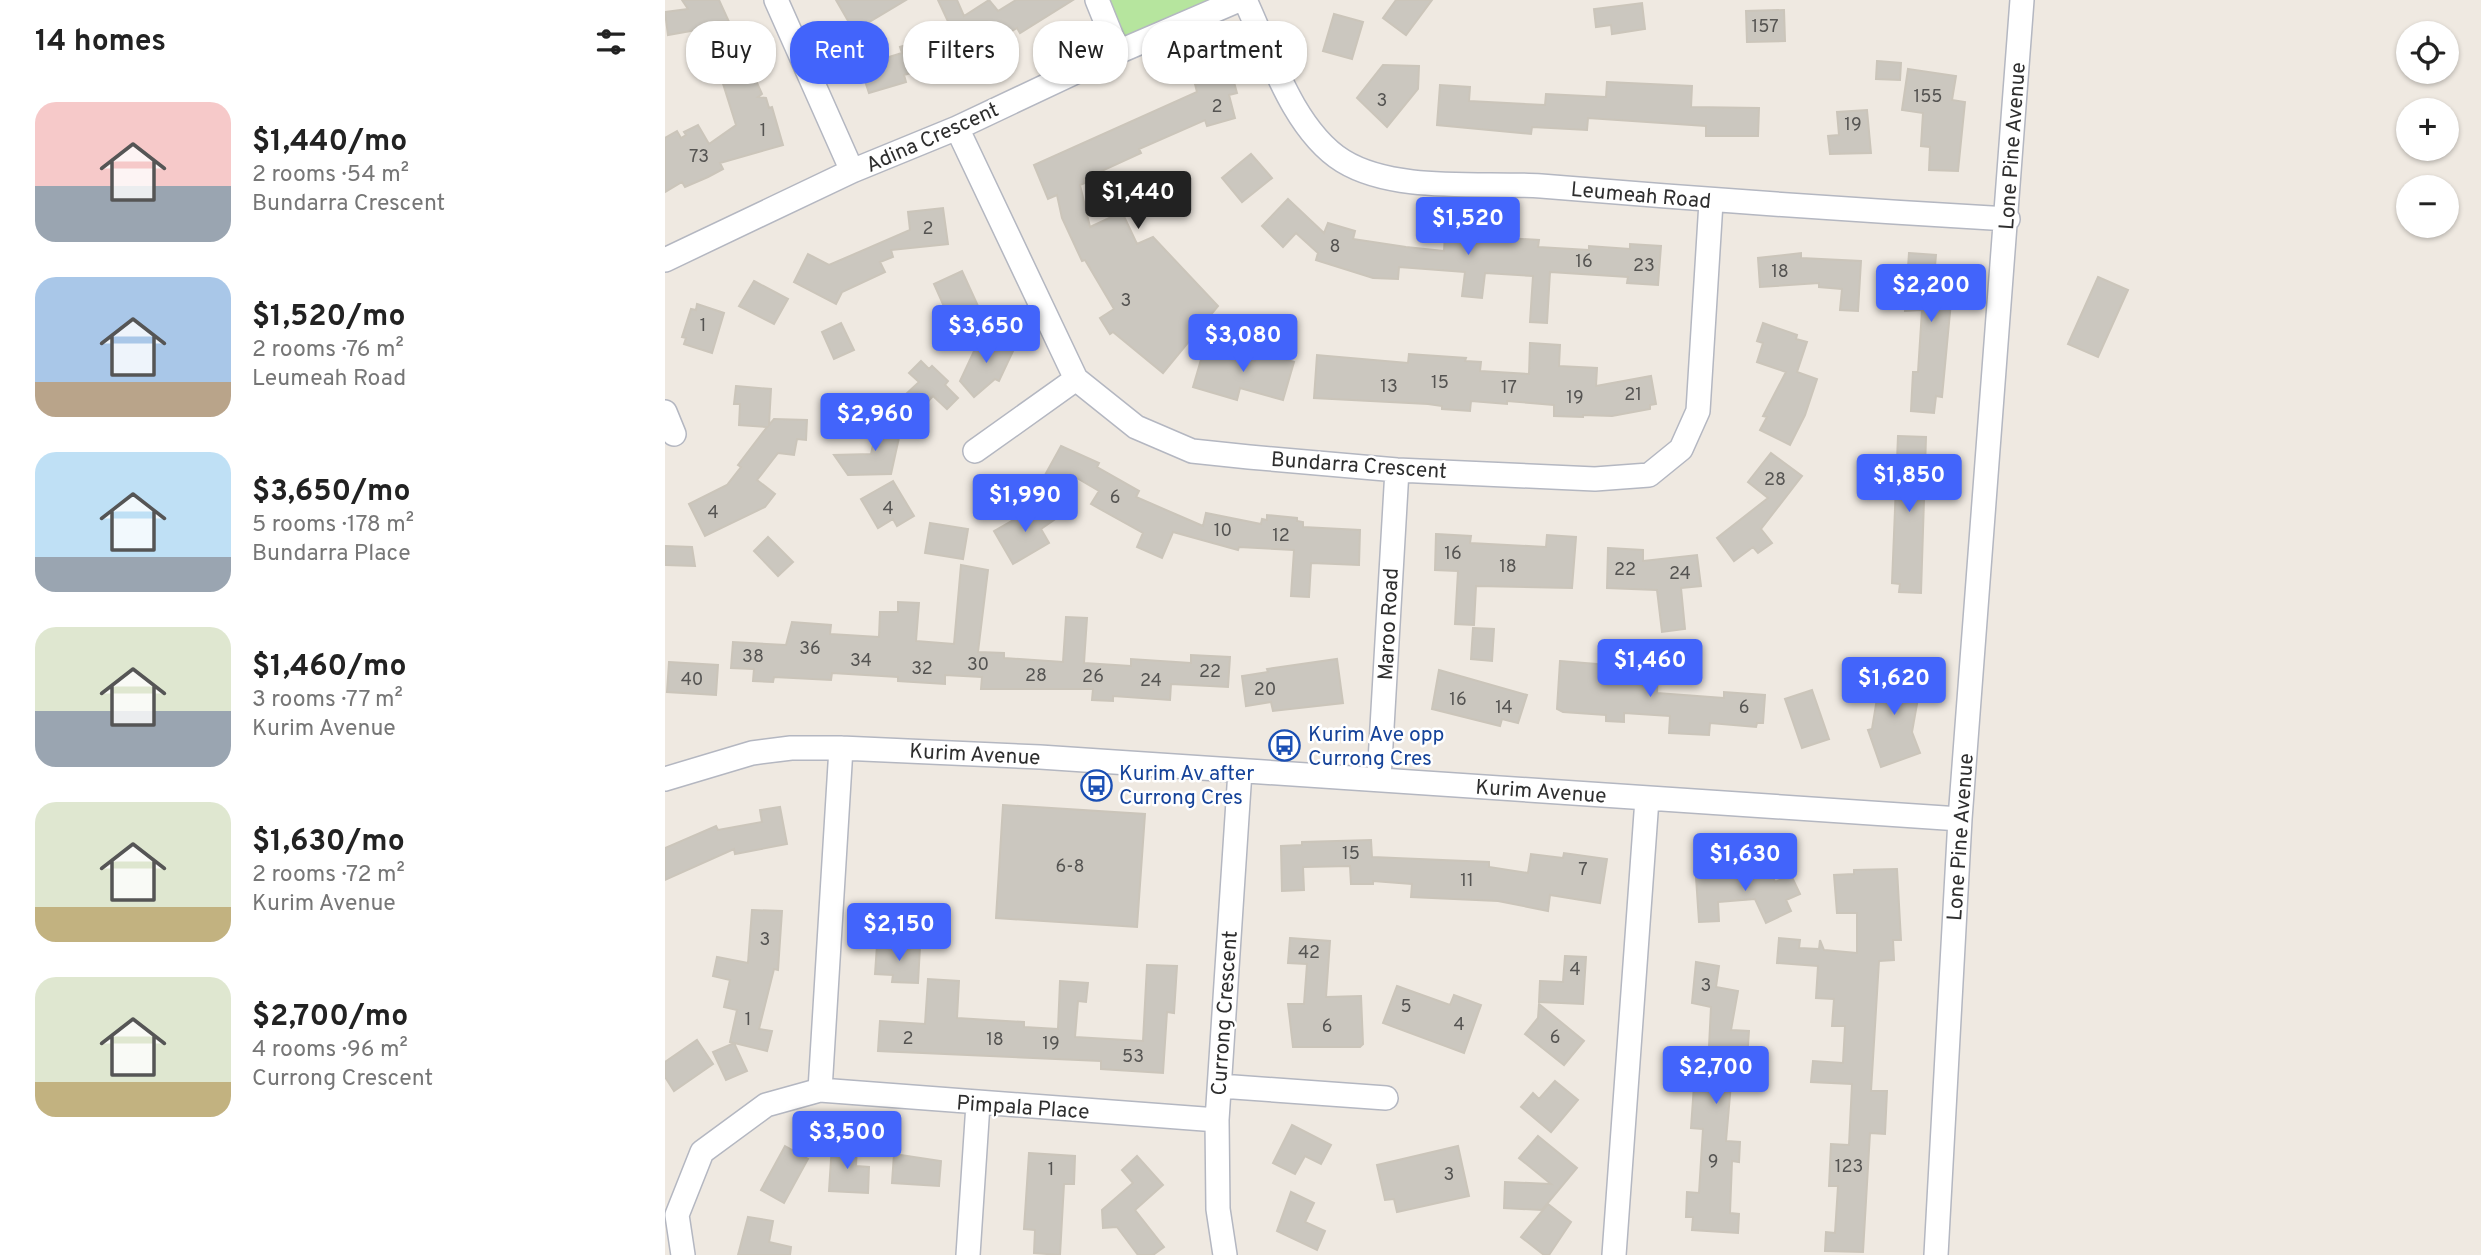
<!DOCTYPE html>
<meta charset="utf-8">
<style>
body{margin:0;font-family:Overpass,sans-serif;background:#f6f6f6;color:#222;height:100vh;display:flex;flex-direction:column;font-size:26px;white-space:nowrap}
*{box-sizing:border-box;margin:0}
p{font-size:23px;color:#767676}
.icon{flex:none;width:38px;height:38px;fill:none;stroke:currentColor;stroke-width:2;stroke-linecap:round;stroke-linejoin:round}
.map{position:relative;flex:1;overflow:hidden}
.panel{display:flex;flex-direction:column;background:#fff;width:665px}
.panel>*{flex:none}
.top-card{position:absolute;left:21px;top:21px;width:665px;height:63px;display:flex;gap:14px}
.buttons{position:absolute;left:1731px;top:21px;display:grid;gap:14px}
.buttons a{display:grid;place-items:center;width:63px;height:63px;border-radius:50%;background:#fff;box-shadow:0 2px 5px #0004;font-size:35px}
.price{position:absolute;translate:-50% -60px;padding:0 16px;border-radius:7px;background:#4264fb;color:#fff;font-size:23px;line-height:46px;filter:drop-shadow(0 2px 4px #0008)}
.price::after{content:'';position:absolute;left:50%;top:42px;width:21px;height:16px;margin-left:-10px;background:inherit;clip-path:polygon(0 0,100% 0,50% 100%)}
.price.selected{background:#222;color:#fff}
ul{padding:0;list-style:none}
li{display:flex;align-items:center;gap:21px;height:175px;padding:0 35px}
li span{display:grid;place-items:center;flex:none;width:196px;height:140px;border-radius:21px;color:#555}
li>.icon{margin-inline-start:auto}
span .icon{width:84px;height:84px;fill:#fffc;stroke-width:1}
li b{font-size:30px}
h2{display:flex;justify-content:space-between;align-items:center;height:84px;padding:0 35px;font-size:30px}
.chip{padding:0 24px;border-radius:28px;background:#fff;box-shadow:0 2px 5px #0004;font-size:24px;line-height:63px}
.chip.selected{background:#4264fb;color:#fff}
main{display:flex;flex:1;min-height:0}
.map>svg:first-child{display:block}
</style>
<main>
<section class="panel">
<h2>14 homes<svg class="icon" aria-label="filters" viewBox="0 0 24 24"><path d="M4 7h16M4 17h16"/><circle cx="9" cy="7" r="2"/><circle cx="15" cy="17" r="2"/></svg></h2>
<ul>
<li><span style="background:linear-gradient(#f6c9c9 60%,#9aa5b1 0)"><svg class="icon" aria-label="home" viewBox="0 0 24 24"><path d="M3 11l9-7 9 7M6 9v11h12V9"/></svg></span><div><b>$1,440/mo</b><p>2 rooms · 54 m²</p><p>Bundarra Crescent</p></div></li>
<li><span style="background:linear-gradient(#a9c7e8 75%,#b9a48a 0)"><svg class="icon" aria-label="home" viewBox="0 0 24 24"><path d="M3 11l9-7 9 7M6 9v11h12V9"/></svg></span><div><b>$1,520/mo</b><p>2 rooms · 76 m²</p><p>Leumeah Road</p></div></li>
<li><span style="background:linear-gradient(#bfe0f5 75%,#9aa5b1 0)"><svg class="icon" aria-label="home" viewBox="0 0 24 24"><path d="M3 11l9-7 9 7M6 9v11h12V9"/></svg></span><div><b>$3,650/mo</b><p>5 rooms · 178 m²</p><p>Bundarra Place</p></div></li>
<li><span style="background:linear-gradient(#dfe7d0 60%,#9aa5b1 0)"><svg class="icon" aria-label="home" viewBox="0 0 24 24"><path d="M3 11l9-7 9 7M6 9v11h12V9"/></svg></span><div><b>$1,460/mo</b><p>3 rooms · 77 m²</p><p>Kurim Avenue</p></div></li>
<li><span style="background:linear-gradient(#dfe7d0 75%,#c2b280 0)"><svg class="icon" aria-label="home" viewBox="0 0 24 24"><path d="M3 11l9-7 9 7M6 9v11h12V9"/></svg></span><div><b>$1,630/mo</b><p>2 rooms · 72 m²</p><p>Kurim Avenue</p></div></li>
<li><span style="background:linear-gradient(#dfe7d0 75%,#c2b280 0)"><svg class="icon" aria-label="home" viewBox="0 0 24 24"><path d="M3 11l9-7 9 7M6 9v11h12V9"/></svg></span><div><b>$2,700/mo</b><p>4 rooms · 96 m²</p><p>Currong Crescent</p></div></li>
</ul>
</section>
<div class="map">
<svg width="1816" height="1255" viewBox="0 0 1816 1255">
<rect width="100%" height="100%" fill="#efe9e1"/>
<!-- green -->
<path fill="#b6e59e" d="M432 0H574L453 52Z"/>
<!-- building -->
<path fill="#cbc7bf" stroke="#cbc5ba" stroke-width="2" d="M17 0H54L65 24 3 35 0 12 23 9Z
M171 0H241L189 31Z
M273 0H292L299 16 324 0 333 11 351 0H408L355 33 352 28 310 54 239 75 241 82 204 93 195 66 237 53 235 47 287 30Z
M731 0H767L741 35 718 18Z
M977 3 980 29 947 34 946 25 931 27 929 9Z
M1119 10 1120 41 1082 42 1081 11Z
M669 14 698 22 687 59 658 51Z
M74 43 97 94 93 97 101 98 104 108 107 107 118 145 55 163 58 169 43 177 20 187 17 182 0 192V138L12 131 16 138 21 135 19 132 33 125 44 144 71 125 54 71 46 75 39 59Z
M1212 61 1236 63 1235 80 1211 79Z
M718 65 754 66 753 89 722 127 692 98Z
M1243 69 1291 76 1287 100 1300 102 1293 171 1264 170 1265 147 1256 146 1258 113 1237 110Z
M567 75 572 93 564 95 570 118 542 126 540 120 474 149 476 153 419 179 420 183 415 185 425 227 457 212 472 244 488 237 553 306 498 373 448 332 445 334 435 318 449 309 420 260 417 261 397 218 392 195 383 199 369 165 532 92 530 84Z
M942 82 1027 86 1026 107 1094 108 1093 136H1041V126L923 118 922 130 867 127 866 134 772 125 775 85 805 87 804 101 880 105 881 94 941 97Z
M1202 110 1206 153 1165 154 1163 136 1174 135 1172 112Z
M586 154 607 178 577 202 557 178Z
M623 199 659 233 663 223 690 231 688 239 741 247 779 251 780 234 874 240 873 247 924 250V246L965 249V244L996 246 993 285 962 283 963 277 885 272 882 323 865 322 868 276 820 273 817 298 797 296 800 272 734 267 733 279 708 278 651 260 653 253 631 233 618 247 597 226Z
M278 208 283 244 226 250 228 257 215 262 220 272 177 292 171 304 129 282 143 254 164 265 245 230 243 212Z
M1136 253V258L1196 261 1193 311 1175 310 1177 289 1154 287V283L1095 287 1093 258Z
M1244 253 1271 255 1270 266 1297 268 1295 302H1286L1277 397 1271 396 1269 413 1246 411 1248 372H1253L1257 310 1240 311Z
M297 271 318 317 289 329 269 284Z
M1433 277 1463 290 1433 357 1403 344Z
M89 281 123 299 109 324 74 306Z
M32 304 59 313 47 353 19 344 21 338 17 337 26 309 31 310Z
M176 323 189 350 169 359 157 332Z
M1098 323 1132 335 1131 339 1142 342 1132 372 1152 379 1140 415 1125 445 1095 430 1102 417 1098 416 1121 372 1092 362 1098 343 1092 341Z
M317 334 349 349 334 381 330 379 309 397 295 381Z
M865 343 895 345 894 366 932 368 931 386 986 376 991 404 985 405V409L947 416 918 415V417L889 416V405L842 401V404L806 401 805 411 777 409V406L763 404 649 398 652 355 743 363 744 354 801 358 800 361 816 362 815 371 864 374Z
M540 346 590 361 592 351 629 362 618 400 575 388 572 400 528 387Z
M256 361 264 369 267 366 283 381 280 385 293 398 282 409 268 396 255 410 240 395 254 382 244 373Z
M71 386 106 389 104 425 109 419 142 420 141 440 132 439 129 455 113 453 92 480 110 494 100 507 40 536 24 504 62 485 76 467 73 465 102 427 74 425 75 404H69Z
M214 419 237 424 226 474 183 475 169 455 206 454Z
M1233 436 1261 437 1256 593 1234 592 1235 584 1227 583Z
M396 446 434 463 432 467 474 491 471 497 538 526 541 513 596 524 597 519 602 520V515L632 518V521L638 522V527L695 530 694 565 646 563 644 597 626 596 629 550 574 547 573 550 508 532 497 558 472 547 478 533 426 504 434 491 405 474 393 494 375 484Z
M1106 453 1137 476 1096 529 1107 543 1093 553 1088 547 1069 561 1052 538 1103 498 1083 482Z
M228 481 249 516 232 526 228 519 213 528 196 499Z
M378 503 389 520 376 529 384 543 348 564 329 531Z
M265 523 303 529 298 559 260 553Z
M771 534 806 536 805 543 881 547 882 535 911 537 907 588 811 586 809 625 790 624 793 571 770 570Z
M103 537 128 562 113 576 89 551Z
M0 546 27 547 30 566 0 565Z
M943 548 978 550V561L1032 555 1036 586 1016 588 1020 629 997 632 992 590 942 588Z
M296 565 323 570 313 652 339 653V658L398 662 401 617 422 618 419 663 466 666V659L526 663V655L565 657 563 687 506 684 505 700 448 696V701L427 700 428 689H316L317 677 280 675V684L233 681V677L167 673 166 680 109 677 108 682 88 681 89 669 66 668 68 642 121 645 127 622 166 625 165 634 214 637 215 612H233V602L254 603 251 641 289 644Z
M808 628 829 629 827 661 806 659Z
M672 659 678 703 608 711 606 702 581 706 577 676 603 672 602 669Z
M895 661 993 669 992 693 1059 698V692L1100 695 1098 723H1092L1091 727 1045 723 1044 735 1004 733 1005 716 959 713V722L941 721V715L898 712 892 709Z
M4 662 53 665 51 695 2 692Z
M1218 662 1239 666 1236 684 1255 687 1247 732 1255 753 1216 767 1203 730 1207 729Z
M774 670 862 695 853 723 837 719 835 726 767 709Z
M1147 690 1164 739 1137 748 1120 699Z
M338 805 480 814 472 927 331 918Z
M115 807 122 844 70 854 69 849 0 880V848L51 826 53 830 97 822 95 810Z
M706 840 707 857 824 862V867L863 873 866 854 898 858 899 853 942 859 935 903 885 895 883 911 833 901 746 897 747 884 708 881V884H686L685 866 638 867 639 890 617 891 616 846 637 845V842Z
M1102 865 1110 882 1126 875 1135 894 1121 900 1126 911 1101 923 1090 899 1053 902 1054 921 1034 922 1031 877 1080 875Z
M1232 869 1236 940H1228L1229 960 1214 961 1206 1091H1222L1220 1134 1205 1133 1198 1252 1160 1251 1161 1232 1170 1233 1173 1186H1164L1166 1144 1184 1145 1187 1084 1146 1082 1148 1061 1178 1063 1180 1026H1167L1169 999 1151 998 1153 966 1112 963 1114 938 1135 940 1134 948 1154 949 1155 940 1159 950 1192 953V913H1172L1169 875 1189 874V870Z
M87 910 117 911 113 970 109 969 94 1029 107 1031 102 1051 65 1042 72 1010 59 1007 65 980 48 976 52 957 83 963Z
M625 938 665 941 661 997 696 996 698 1044 695 1047H628L623 1004H639L642 964 623 963Z
M212 945 255 947 253 983 227 982 228 975 210 974Z
M900 956 921 957 918 1004 874 1002 875 981 898 982Z
M1031 962 1054 966 1051 987 1073 991 1066 1030 1084 1031 1081 1073 1067 1072 1061 1141 1075 1142 1074 1162 1067 1161 1065 1213 1074 1214 1073 1233 1027 1230 1028 1217H1021L1022 1192 1034 1193 1038 1129 1026 1128 1029 1085 1042 1086 1046 1007 1027 1003Z
M482 965 512 966 509 1013 502 1012 498 1073 436 1069V1061L213 1051 215 1021 260 1024 263 979 294 981 292 1018 359 1022V1027L393 1029 395 981 423 983 421 1002 413 1001 410 1037 478 1041Z
M732 986 785 1005 789 995 816 1005 799 1053 718 1023Z
M874 1004 919 1041 899 1065 860 1034 873 1018Z
M32 1040 48 1064 9 1091 0 1077V1062Z
M69 1043 82 1071 61 1080 48 1052Z
M890 1081 913 1100 886 1132 856 1107 868 1093 874 1099Z
M627 1125 666 1145 656 1164 640 1156 630 1174 608 1163Z
M873 1136 912 1168 877 1210 839 1208 840 1182 886 1184 854 1158Z
M167 1144 192 1146 191 1166 204 1167 203 1193 164 1191Z
M120 1146 143 1159 119 1203 96 1190Z
M793 1146 804 1196 732 1212 729 1199 720 1200 712 1165Z
M364 1153 410 1156 409 1184H399L395 1255 369 1253 370 1230 359 1229Z
M229 1154 276 1161 274 1186 227 1183Z
M472 1156 498 1185 470 1210 499 1247 488 1255H473L452 1227 438 1228 437 1210 468 1183 457 1170Z
M626 1192 649 1203 640 1222 660 1231 652 1250 612 1231Z
M883 1204 906 1222 884 1255H879L856 1237Z
M83 1217 108 1221 104 1242 126 1247 125 1255H73Z"/>
<g fill="none" stroke-linecap="round" stroke-linejoin="round">
<defs>
<path id="minor" d="M111 0 187 171
M432 0 453 52
M580 0C604 51 628 130 678 161 730 193 817 182 876 186 1032 199 1187 210 1343 219
M292 128 411 379 471 427 527 451 584 457 732 470 930 479 984 475 1016 449 1033 411 1046 202
M0 260 187 171 292 128 453 52 574 0
M0 412 9 434
M310 451 411 379
M0 779 87 753 126 748H176L375 757 1295 819
M714 779 732 470
M555 1086 721 1098
M155 1090 176 748
M18 1255 12 1215 37 1152 101 1105 155 1090 552 1120
M303 1255 313 1104
M560 1255 553 1209 552 1120 575 771
M949 1255 982 799
M1271 1255 1295 819 1357 0"/>
</defs>
<!-- minor casing -->
<use href="#minor" stroke="#b4b7c1" stroke-width="26"/>
<!-- minor -->
<use href="#minor" stroke="#fff" stroke-width="23"/>
</g>
<!-- icons -->
<defs>
<symbol id="bus-ring" viewBox="-11 -11 22 22"><circle r="9.5" fill="#fff" stroke="#1a4fb4" stroke-width="1.5"/><path d="M-5-6H5V4H4V6H2V4H-2V6H-4V4H-5ZM-3.5-4V0h7V-4ZM-3.5 1.2v1.5H-2V1.2ZM2 1.2v1.5H3.5V1.2Z" fill="#1a4fb4"/></symbol>
</defs>
<g fill-rule="evenodd">
<use href="#bus-ring" x="602" y="728" width="35" height="35"/>
<use href="#bus-ring" x="414" y="768" width="35" height="35"/>
</g>
<g text-anchor="middle" stroke-width="5" stroke-linejoin="round" paint-order="stroke">
<!-- number labels -->
<g font-size="18" fill="#555452">
<text x="1100" y="32">157</text>
<text x="1263" y="102">155</text>
<text x="717" y="106">3</text>
<text x="552" y="112">2</text>
<text x="1188" y="130">19</text>
<text x="98" y="136">1</text>
<text x="34" y="162">73</text>
<text x="263" y="234">2</text>
<text x="670" y="252">8</text>
<text x="919" y="267">16</text>
<text x="979" y="271">23</text>
<text x="1115" y="277">18</text>
<text x="461" y="306">3</text>
<text x="38" y="331">1</text>
<text x="775" y="388">15</text>
<text x="724" y="392">13</text>
<text x="844" y="393">17</text>
<text x="968" y="400">21</text>
<text x="910" y="403">19</text>
<text x="1110" y="485">28</text>
<text x="450" y="503">6</text>
<text x="223" y="514">4</text>
<text x="48" y="518">4</text>
<text x="558" y="536">10</text>
<text x="616" y="541">12</text>
<text x="788" y="559">16</text>
<text x="843" y="572">18</text>
<text x="960" y="575">22</text>
<text x="1015" y="579">24</text>
<text x="145" y="654">36</text>
<text x="88" y="662">38</text>
<text x="196" y="666">34</text>
<text x="313" y="670">30</text>
<text x="257" y="674">32</text>
<text x="545" y="677">22</text>
<text x="371" y="681">28</text>
<text x="428" y="682">26</text>
<text x="27" y="685">40</text>
<text x="486" y="686">24</text>
<text x="600" y="695">20</text>
<text x="793" y="705">16</text>
<text x="839" y="713">14</text>
<text x="1079" y="713">6</text>
<text x="686" y="859">15</text>
<text x="405" y="872">6-8</text>
<text x="918" y="875">7</text>
<text x="802" y="886">11</text>
<text x="100" y="945">3</text>
<text x="644" y="958">42</text>
<text x="910" y="975">4</text>
<text x="1041" y="991">3</text>
<text x="741" y="1012">5</text>
<text x="83" y="1025">1</text>
<text x="794" y="1030">4</text>
<text x="662" y="1032">6</text>
<text x="890" y="1043">6</text>
<text x="243" y="1044">2</text>
<text x="330" y="1045">18</text>
<text x="386" y="1049">19</text>
<text x="468" y="1062">53</text>
<text x="1048" y="1167">9</text>
<text x="1184" y="1172">123</text>
<text x="386" y="1175">1</text>
<text x="784" y="1180">3</text>
</g>
<!-- street labels -->
<g font-size="21" fill="#2e2e2e" stroke="#fff">
<text transform="translate(267 137) rotate(-24)" y="7">Adina Crescent</text>
<text transform="translate(1347 146) rotate(-86)" y="7">Lone Pine Avenue</text>
<text transform="translate(976 195) rotate(5)" y="7">Leumeah Road</text>
<text transform="translate(694 465) rotate(4)" y="7">Bundarra Crescent</text>
<text transform="translate(723 624) rotate(-87)" y="7">Maroo Road</text>
<text transform="translate(310 754) rotate(3)" y="7">Kurim Avenue</text>
<text transform="translate(876 791) rotate(4)" y="7">Kurim Avenue</text>
<text transform="translate(1295 837) rotate(-86)" y="7">Lone Pine Avenue</text>
<text transform="translate(559 1013) rotate(-86)" y="7">Currong Crescent</text>
<text transform="translate(358 1107) rotate(4)" y="7">Pimpala Place</text>
</g>
<!-- transit labels -->
<g font-size="21" fill="#164399" stroke="#fff" text-anchor="start">
<text x="643" y="741">Kurim Ave opp<tspan x="643" dy="24">Currong Cres</tspan></text>
<text x="454" y="780">Kurim Av after<tspan x="454" dy="24">Currong Cres</tspan></text>
</g>
</g>
</svg>
<div class="buttons">
<a><svg class="icon" aria-label="locate" viewBox="0 0 24 24"><circle cx="12" cy="12" r="6"/><path d="M12 2v4M12 18v4M2 12h4M18 12h4"/></svg></a>
<a>+</a>
<a>−</a>
</div>
<b class="price selected" style="left:473px;top:231px">$1,440</b>
<b class="price" style="left:803px;top:257px">$1,520</b>
<b class="price" style="left:1266px;top:324px">$2,200</b>
<b class="price" style="left:321px;top:365px">$3,650</b>
<b class="price" style="left:578px;top:374px">$3,080</b>
<b class="price" style="left:210px;top:453px">$2,960</b>
<b class="price" style="left:1244px;top:514px">$1,850</b>
<b class="price" style="left:360px;top:534px">$1,990</b>
<b class="price" style="left:985px;top:699px">$1,460</b>
<b class="price" style="left:1229px;top:717px">$1,620</b>
<b class="price" style="left:1080px;top:893px">$1,630</b>
<b class="price" style="left:234px;top:963px">$2,150</b>
<b class="price" style="left:1051px;top:1106px">$2,700</b>
<b class="price" style="left:182px;top:1171px">$3,500</b>
<div class="top-card">
<a class="chip">Buy</a>
<a class="chip selected">Rent</a>
<a class="chip">Filters</a>
<a class="chip">New</a>
<a class="chip">Apartment</a>
</div>
</div>
</main>
